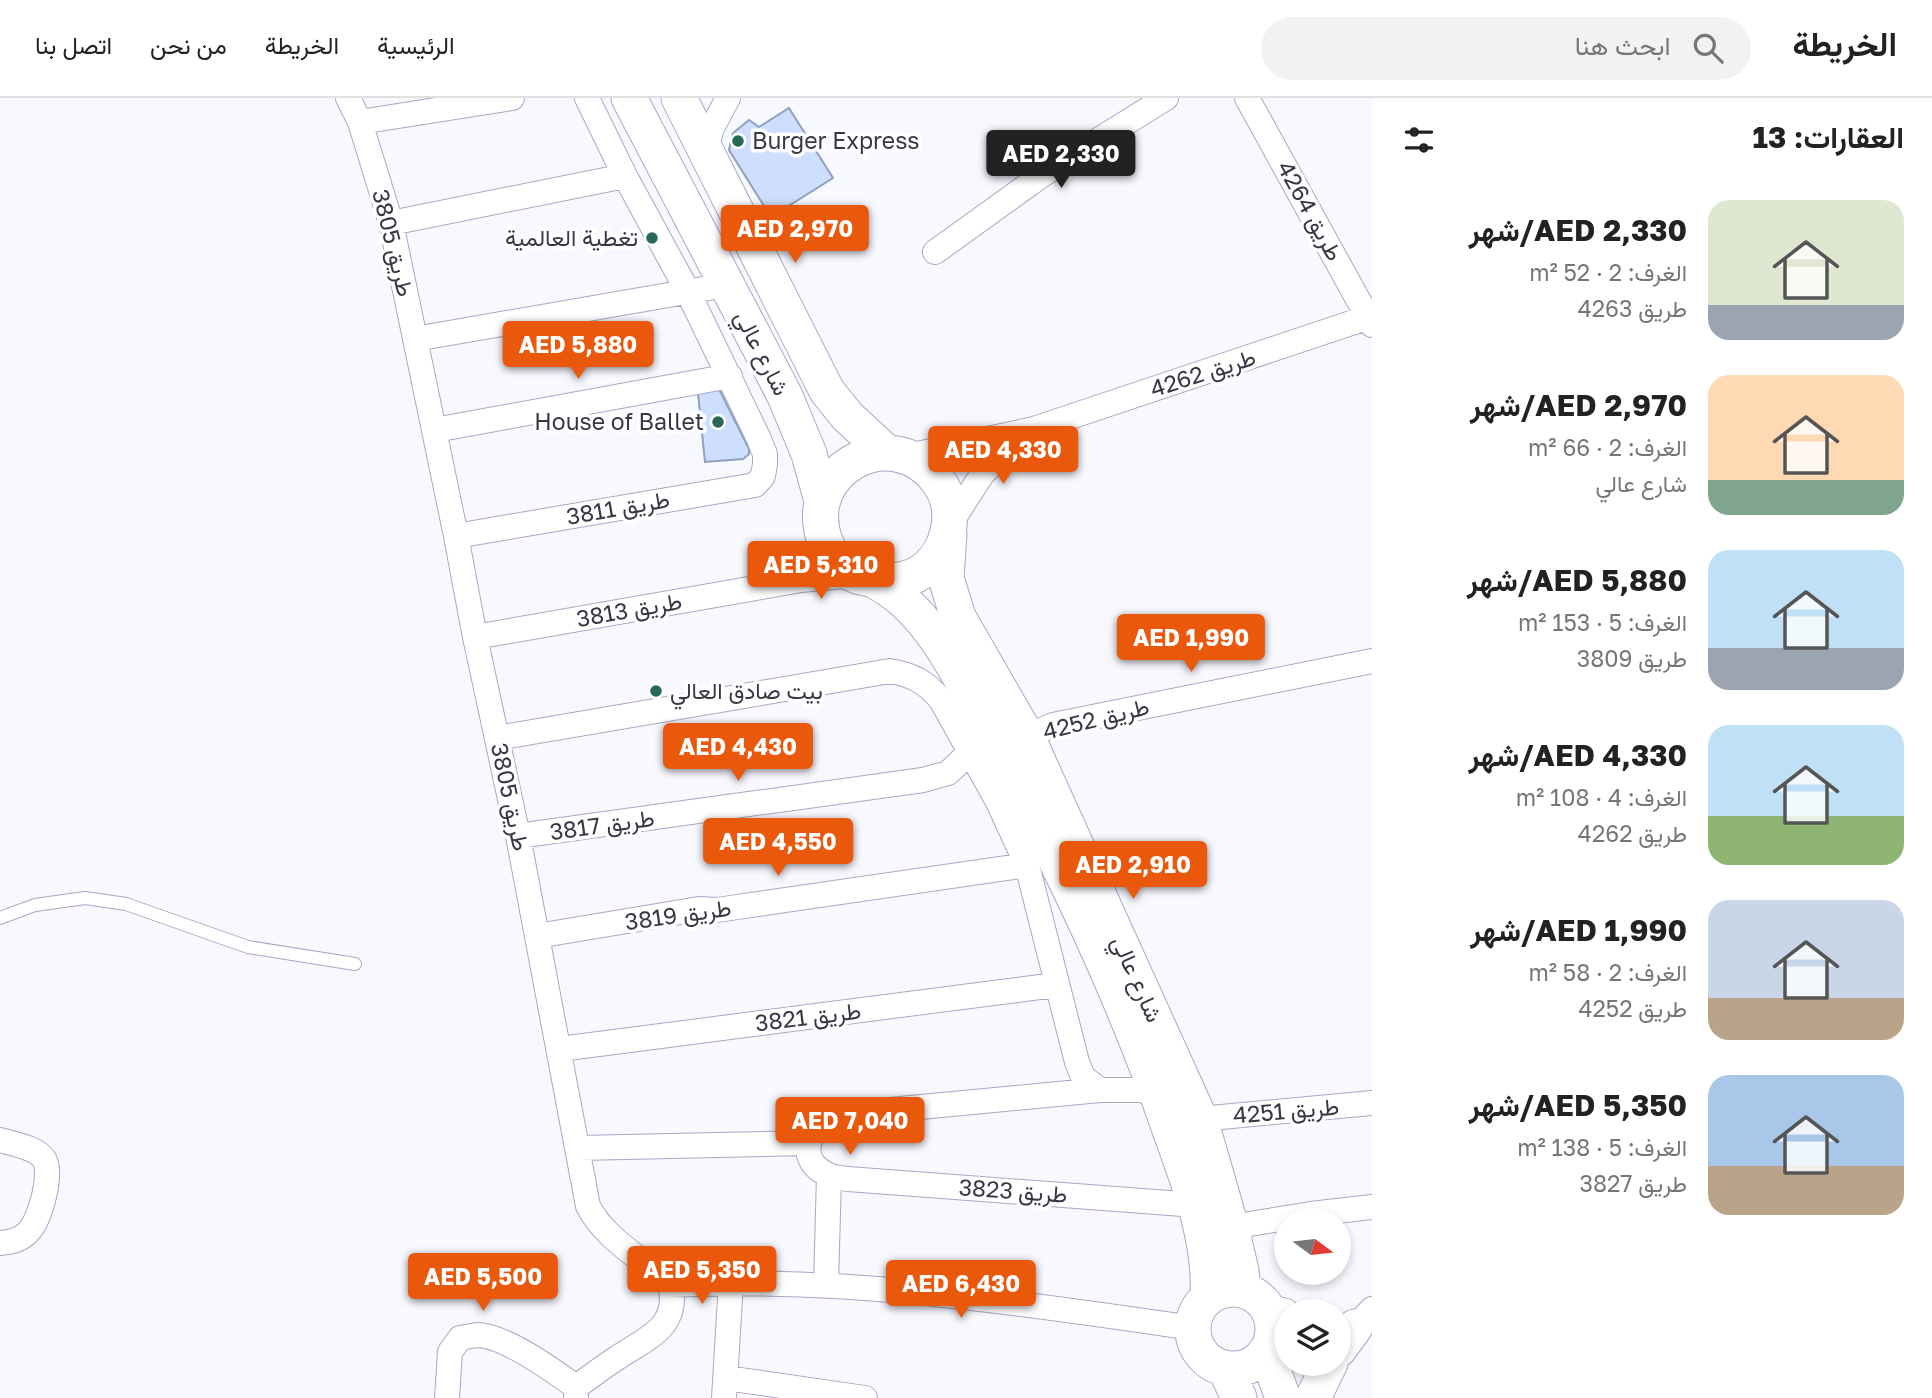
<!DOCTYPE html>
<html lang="ar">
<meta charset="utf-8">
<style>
body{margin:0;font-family:"Golos Text",Vazirmatn,sans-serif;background:#f2f2f2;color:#222;direction:rtl;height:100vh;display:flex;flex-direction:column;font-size:26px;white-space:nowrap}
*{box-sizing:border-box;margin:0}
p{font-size:23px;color:#767676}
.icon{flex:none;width:38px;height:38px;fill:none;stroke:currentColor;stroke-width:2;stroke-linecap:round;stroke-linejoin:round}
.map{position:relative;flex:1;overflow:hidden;direction:ltr}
.side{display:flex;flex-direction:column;background:#fff;width:560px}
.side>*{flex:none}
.needle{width:46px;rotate:105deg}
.fabs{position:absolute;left:1274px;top:1110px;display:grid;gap:14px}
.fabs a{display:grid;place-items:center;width:77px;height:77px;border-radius:50%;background:#fff;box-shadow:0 4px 10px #0003;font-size:35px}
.price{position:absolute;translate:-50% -60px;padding:0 16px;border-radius:7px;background:#ea580c;color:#fff;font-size:23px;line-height:46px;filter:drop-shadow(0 2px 4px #0008)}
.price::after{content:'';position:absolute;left:50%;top:42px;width:21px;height:16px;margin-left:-10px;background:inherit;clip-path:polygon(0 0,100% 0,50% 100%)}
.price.selected{background:#222;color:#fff}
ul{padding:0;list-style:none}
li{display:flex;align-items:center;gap:21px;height:175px;padding:0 28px}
li span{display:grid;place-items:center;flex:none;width:196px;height:140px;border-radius:21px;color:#555}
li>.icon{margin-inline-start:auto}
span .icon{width:84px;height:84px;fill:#fffc;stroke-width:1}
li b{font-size:30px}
h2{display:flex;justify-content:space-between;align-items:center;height:84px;padding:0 28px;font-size:30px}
header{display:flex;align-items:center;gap:42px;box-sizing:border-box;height:98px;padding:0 35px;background:#fff;border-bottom:2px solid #e0e0e0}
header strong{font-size:33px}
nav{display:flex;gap:38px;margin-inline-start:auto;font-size:24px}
.search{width:490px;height:63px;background:#f2f2f2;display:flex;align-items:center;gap:18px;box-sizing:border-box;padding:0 24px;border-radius:38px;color:#767676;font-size:26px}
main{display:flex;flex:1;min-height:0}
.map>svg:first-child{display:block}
</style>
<header>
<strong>الخريطة</strong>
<div class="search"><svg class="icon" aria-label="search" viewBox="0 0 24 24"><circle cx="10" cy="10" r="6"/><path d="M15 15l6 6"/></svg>ابحث هنا</div>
<nav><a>الرئيسية</a><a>الخريطة</a><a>من نحن</a><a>اتصل بنا</a></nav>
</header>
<main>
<section class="side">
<h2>العقارات: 13<svg class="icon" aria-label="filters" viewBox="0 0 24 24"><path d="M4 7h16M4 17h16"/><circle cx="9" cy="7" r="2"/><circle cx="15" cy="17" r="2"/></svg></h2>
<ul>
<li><span style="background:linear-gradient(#dfe7d0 75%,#9aa5b1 0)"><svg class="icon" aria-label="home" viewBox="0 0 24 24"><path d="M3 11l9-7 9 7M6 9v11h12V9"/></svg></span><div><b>AED 2,330/شهر</b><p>الغرف: 2 · 52 m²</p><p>طريق 4263</p></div></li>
<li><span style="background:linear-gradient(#ffd9b3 75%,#7fa58c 0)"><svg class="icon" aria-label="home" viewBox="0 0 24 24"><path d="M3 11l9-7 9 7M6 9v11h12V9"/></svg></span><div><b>AED 2,970/شهر</b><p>الغرف: 2 · 66 m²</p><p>شارع عالي</p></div></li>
<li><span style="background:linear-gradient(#bfe0f5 70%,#9aa5b1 0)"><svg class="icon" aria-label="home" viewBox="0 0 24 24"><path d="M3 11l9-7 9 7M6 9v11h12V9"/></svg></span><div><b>AED 5,880/شهر</b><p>الغرف: 5 · 153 m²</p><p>طريق 3809</p></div></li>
<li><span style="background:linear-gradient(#bfe0f5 65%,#8fb573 0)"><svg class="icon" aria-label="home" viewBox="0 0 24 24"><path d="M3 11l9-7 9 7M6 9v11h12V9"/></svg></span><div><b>AED 4,330/شهر</b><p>الغرف: 4 · 108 m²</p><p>طريق 4262</p></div></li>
<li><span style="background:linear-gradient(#c9d6e8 70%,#b9a48a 0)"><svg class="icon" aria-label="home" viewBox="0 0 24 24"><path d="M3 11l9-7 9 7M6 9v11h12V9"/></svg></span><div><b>AED 1,990/شهر</b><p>الغرف: 2 · 58 m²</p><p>طريق 4252</p></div></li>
<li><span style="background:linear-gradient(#a9c7e8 65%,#b9a48a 0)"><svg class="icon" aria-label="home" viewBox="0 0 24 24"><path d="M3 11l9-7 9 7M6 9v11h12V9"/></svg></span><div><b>AED 5,350/شهر</b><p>الغرف: 5 · 138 m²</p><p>طريق 3827</p></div></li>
</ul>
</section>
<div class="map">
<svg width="1372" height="1300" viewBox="0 0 1372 1300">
<rect width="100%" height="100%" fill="#f8f8ff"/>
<!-- building -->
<path fill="#cddefe" stroke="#91a0bd" stroke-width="2" d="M789 10 833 80 771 119 729 52 733 35 749 22 759 29Z
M716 285 749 351V356L743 361 705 364 698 295Z"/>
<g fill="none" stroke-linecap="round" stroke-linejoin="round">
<defs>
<path id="lane" d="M0 820 35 807 85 800 126 806 248 849 355 866"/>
<path id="street" d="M348 0 360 24 391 125 456 438 475 539 518 738 588 1108C605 1142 644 1161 670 1187 681 1229 645 1241 617 1260 603 1269 590 1279 576 1289V1300
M1247 0 1372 227
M360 24 512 0
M706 51 712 30 728 0
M391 125 625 78
M935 154 1042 77 1166 0
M415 241 726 187
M435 332 730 278
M908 358 1034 331 1372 218
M950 426 983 375 1030 334
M456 438 755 387 763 378 765 366V356L759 341 688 194 625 78 587 0
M475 539 801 482 854 477
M1027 639 1053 627 1372 563
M497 640 890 573C913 577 926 584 941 602L998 704 1027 767 1077 964 1083 979 1100 992
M518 738 923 682 948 675 980 645
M537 838 699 811 717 812 1027 767
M560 951 1055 887
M1158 996 1140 992H1100L837 1017C810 1028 794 1059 826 1076 833 1080 841 1080 848 1081L1196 1107
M1200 1021 1372 1005
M0 1042C13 1046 36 1049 44 1061 53 1076 40 1121 29 1133 22 1142 11 1144 0 1145
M578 1050 808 1045
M1231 1129 1311 1116 1372 1109
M670 1187C845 1178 1020 1205 1193 1230
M826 1187 829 1078
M1266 1208 1286 1213
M1355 1229 1372 1211
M1269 1248 1286 1241
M726 1280 865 1300
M447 1300 450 1254 460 1240C465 1239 471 1238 477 1237 504 1237 554 1273 576 1289
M724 1300 731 1184"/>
<path id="secondary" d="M629 0 785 298 809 356 822 403
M679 0 827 293 847 318 886 354
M949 436 946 480 958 519 1027 639 1200 1021 1231 1129 1241 1173 1243 1192
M874 482C888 483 902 484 916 477 948 460 961 413 938 383 893 321 799 372 825 443 830 457 843 473 857 478 863 480 870 480 875 483 885 488 896 496 905 504 932 529 950 560 968 593 1044 733 1117 878 1169 1029 1189 1085 1211 1140 1208 1200
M1193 1231a40 40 0 1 1 80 0a40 40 0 1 1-80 0Z
M1339 1251 1355 1229
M1266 1253 1283 1300
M1225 1270 1239 1300
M1313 1300 1330 1265"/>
</defs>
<!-- lane casing -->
<use href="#lane" stroke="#a7a8c7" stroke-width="14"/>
<!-- street casing -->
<use href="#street" stroke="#a7a8c7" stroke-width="26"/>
<!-- secondary casing -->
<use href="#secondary" stroke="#a7a8c7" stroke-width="37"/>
<!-- lane -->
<use href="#lane" stroke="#fff" stroke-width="12"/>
<!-- street -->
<use href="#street" stroke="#fff" stroke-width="24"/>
<!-- secondary -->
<use href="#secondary" stroke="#fff" stroke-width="35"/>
</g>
<!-- markers -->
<g fill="#276857" stroke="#fff" stroke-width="2.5">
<circle cx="738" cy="43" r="7"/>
<circle cx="652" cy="140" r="7"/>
<circle cx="718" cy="324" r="7"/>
<circle cx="656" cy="593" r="7"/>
</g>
<g text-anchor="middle" stroke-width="7" stroke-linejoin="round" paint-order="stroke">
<!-- poi labels -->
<g font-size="23" fill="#383845" stroke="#fff" text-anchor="start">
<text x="752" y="51">Burger Express</text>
<text x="638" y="148" text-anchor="end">تغطية العالمية</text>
<text x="704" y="332" text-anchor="end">House of Ballet</text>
<text x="670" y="601">بيت صادق العالي</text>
</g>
<!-- street labels -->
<g font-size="23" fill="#383845" stroke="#fff">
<text transform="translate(1310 113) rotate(61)" y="8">طريق 4264</text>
<text transform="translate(393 145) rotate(76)" y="8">طريق 3805</text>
<text transform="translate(762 255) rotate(63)" y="8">شارع عالي</text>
<text transform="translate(1203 275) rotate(-18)" y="8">طريق 4262</text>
<text transform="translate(618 410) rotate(-10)" y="8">طريق 3811</text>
<text transform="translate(629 512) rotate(-10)" y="8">طريق 3813</text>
<text transform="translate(1096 621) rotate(-14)" y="8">طريق 4252</text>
<text transform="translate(510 699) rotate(78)" y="8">طريق 3805</text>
<text transform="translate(602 727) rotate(-8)" y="8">طريق 3817</text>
<text transform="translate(678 817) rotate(-8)" y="8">طريق 3819</text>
<text transform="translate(1137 881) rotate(66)" y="8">شارع عالي</text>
<text transform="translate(808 919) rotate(-7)" y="8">طريق 3821</text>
<text transform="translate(1286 1013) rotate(-5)" y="8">طريق 4251</text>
<text transform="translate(1013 1093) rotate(4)" y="8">طريق 3823</text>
</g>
</g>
</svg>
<div class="fabs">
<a><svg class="needle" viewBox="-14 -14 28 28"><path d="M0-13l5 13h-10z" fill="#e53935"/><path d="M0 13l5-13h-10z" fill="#767676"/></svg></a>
<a><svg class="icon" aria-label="layers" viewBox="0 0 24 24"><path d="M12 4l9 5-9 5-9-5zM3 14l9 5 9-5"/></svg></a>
</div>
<b class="price selected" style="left:1061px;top:92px">AED 2,330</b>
<b class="price" style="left:795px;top:167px">AED 2,970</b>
<b class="price" style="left:578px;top:283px">AED 5,880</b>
<b class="price" style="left:1003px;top:388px">AED 4,330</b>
<b class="price" style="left:821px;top:503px">AED 5,310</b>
<b class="price" style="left:1191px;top:576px">AED 1,990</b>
<b class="price" style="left:738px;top:685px">AED 4,430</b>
<b class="price" style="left:778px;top:780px">AED 4,550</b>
<b class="price" style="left:1133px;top:803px">AED 2,910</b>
<b class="price" style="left:850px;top:1059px">AED 7,040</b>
<b class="price" style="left:702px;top:1208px">AED 5,350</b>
<b class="price" style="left:483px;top:1215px">AED 5,500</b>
<b class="price" style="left:961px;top:1222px">AED 6,430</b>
</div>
</main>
